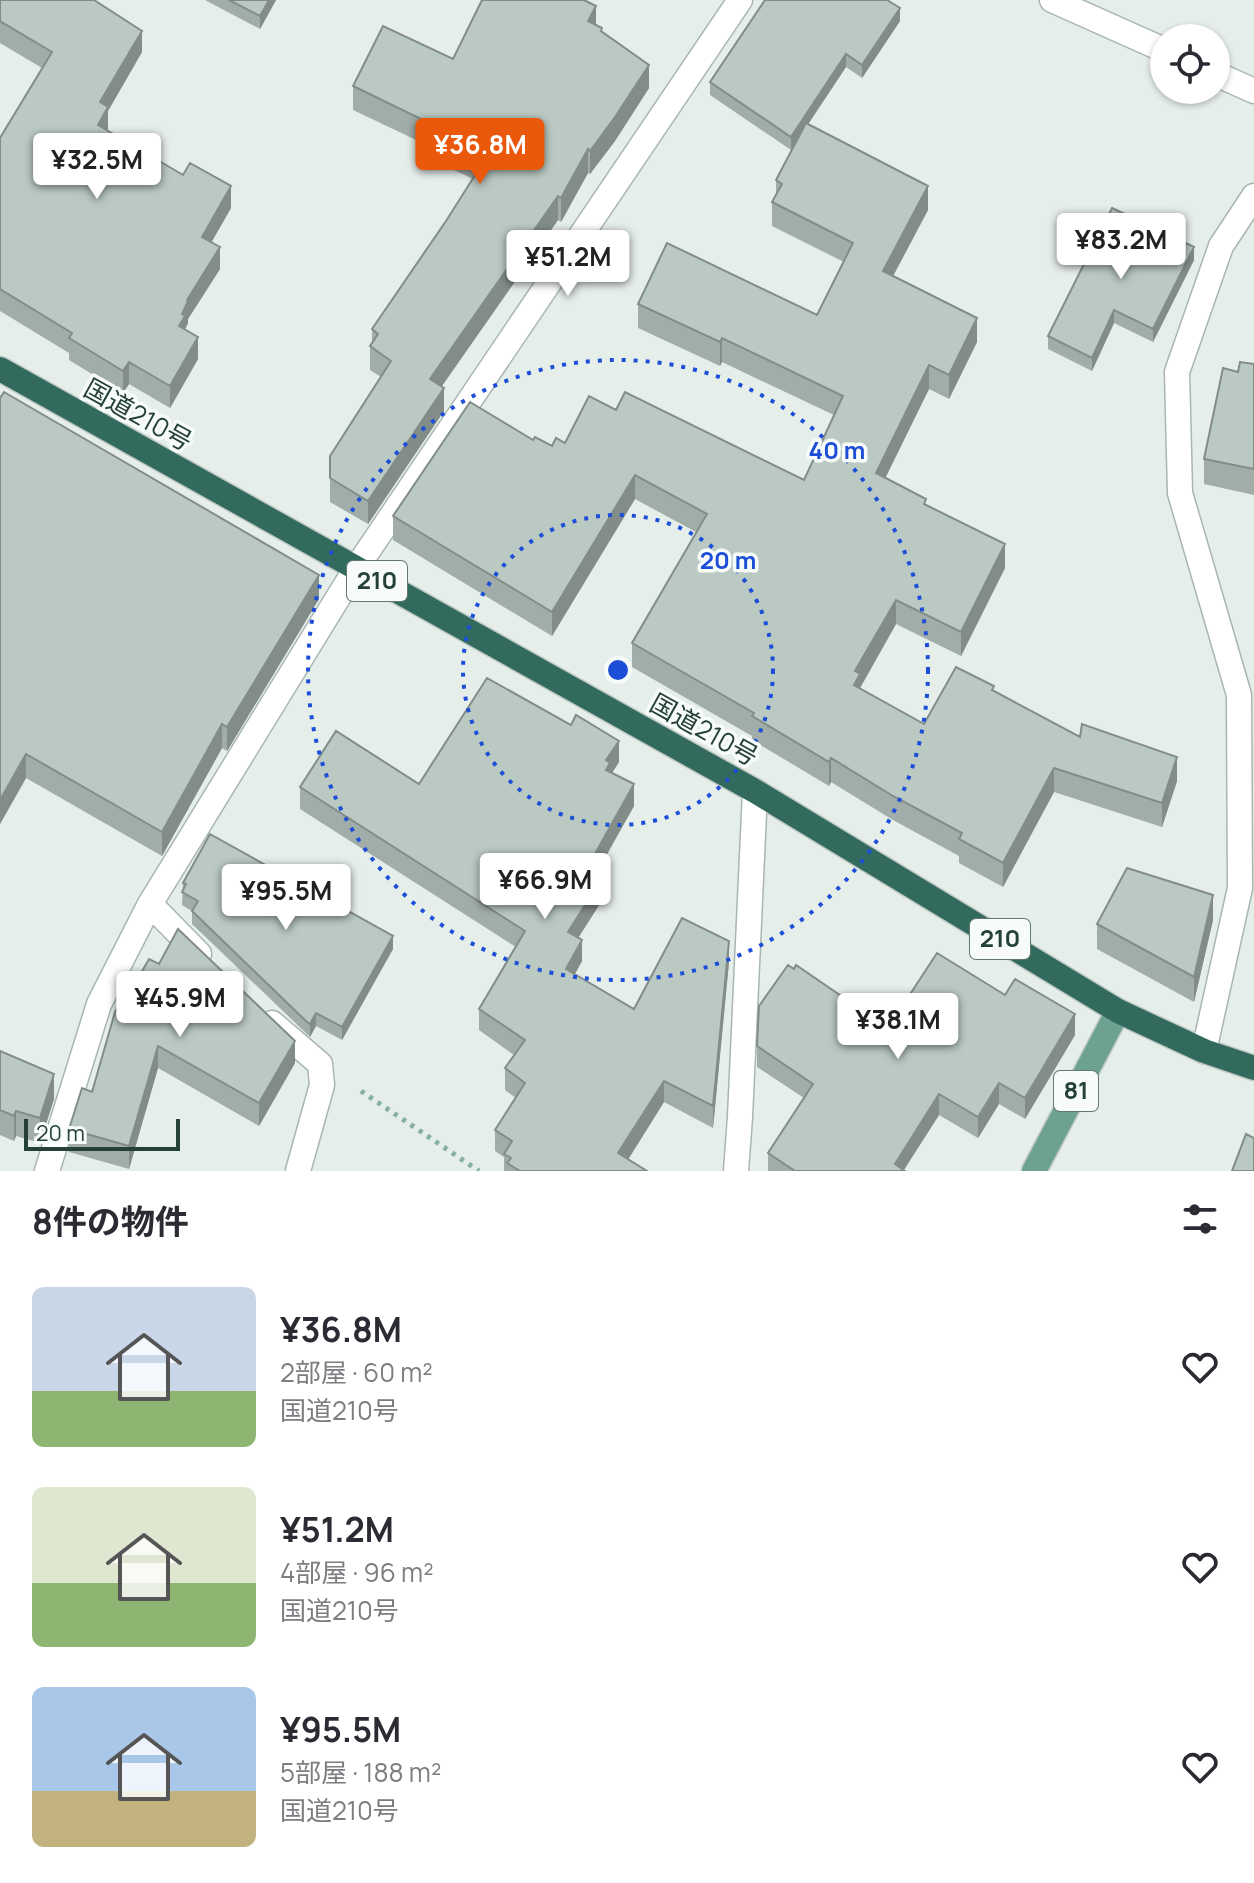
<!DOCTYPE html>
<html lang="ja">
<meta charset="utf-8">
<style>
body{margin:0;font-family:Manrope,"Noto Sans JP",sans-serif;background:#f7f7f7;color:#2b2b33;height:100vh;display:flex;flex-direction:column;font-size:30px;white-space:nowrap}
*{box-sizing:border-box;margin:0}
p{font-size:26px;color:#7c7c81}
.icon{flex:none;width:44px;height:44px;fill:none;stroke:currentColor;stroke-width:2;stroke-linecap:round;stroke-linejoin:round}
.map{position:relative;height:1171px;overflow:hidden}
.drawer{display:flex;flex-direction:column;background:#fff;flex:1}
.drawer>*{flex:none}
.controls{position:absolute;left:1150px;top:24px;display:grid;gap:16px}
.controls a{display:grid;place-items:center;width:80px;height:80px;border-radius:50%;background:#fff;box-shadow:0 2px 6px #0004;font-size:40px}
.scale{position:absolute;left:24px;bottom:20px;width:156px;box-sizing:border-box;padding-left:8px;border:4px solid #254038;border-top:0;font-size:22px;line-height:28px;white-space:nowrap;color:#254038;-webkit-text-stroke:6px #f7fbf9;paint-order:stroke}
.price{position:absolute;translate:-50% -68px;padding:0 18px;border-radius:8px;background:#fff;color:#222;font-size:26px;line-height:52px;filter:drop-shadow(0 2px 4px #0008)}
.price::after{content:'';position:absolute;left:50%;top:48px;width:24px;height:18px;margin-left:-12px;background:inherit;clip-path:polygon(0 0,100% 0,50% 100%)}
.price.active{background:#ea580c;color:#fff}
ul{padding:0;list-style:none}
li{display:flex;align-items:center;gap:24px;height:200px;padding:0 32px}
li span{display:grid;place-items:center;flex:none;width:224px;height:160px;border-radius:12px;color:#555}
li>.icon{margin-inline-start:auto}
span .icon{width:96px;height:96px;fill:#fffc;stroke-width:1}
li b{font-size:34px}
h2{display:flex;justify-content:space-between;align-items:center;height:96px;padding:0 32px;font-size:34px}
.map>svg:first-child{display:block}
</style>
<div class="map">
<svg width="1254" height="1171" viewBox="0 0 1254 1171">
<rect width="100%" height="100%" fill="#e6eeea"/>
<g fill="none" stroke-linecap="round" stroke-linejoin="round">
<defs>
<path id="minor" d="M1052 0 1164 50
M1216 74 1254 91
M150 904 199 954
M272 1023 320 1064 322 1085 298 1171
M1204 1051 1240 888 1239 695 1180 493 1177 372 1221 246 1254 196
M47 1171 99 1004 150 904 355 570 740 0
M736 1171 740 1117 755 791"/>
<path id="major" d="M1034 1171 1118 1011"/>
<path id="highway" d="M0 369 755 791 1118 1011 1204 1051 1254 1068"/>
</defs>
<!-- minor casing -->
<use href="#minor" stroke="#a8b6b1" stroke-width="27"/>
<!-- major casing -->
<use href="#major" stroke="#c2cac7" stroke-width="27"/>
<!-- highway casing -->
<use href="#highway" stroke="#c2cac7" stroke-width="27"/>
<!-- path -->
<path stroke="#88b0a2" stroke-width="5" stroke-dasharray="4 6" stroke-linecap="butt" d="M361 1091 479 1171"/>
<!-- minor -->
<use href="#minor" stroke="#fff" stroke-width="24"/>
<!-- major -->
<use href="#major" stroke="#6da292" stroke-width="24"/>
<!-- highway -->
<use href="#highway" stroke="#326b5d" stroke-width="24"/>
</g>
<!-- wall -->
<path fill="#a1ada8" d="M0 0 142 52 108 111 107 130 231 208 211 242 220 269 188 319V323L185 329 198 359 170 408 129 384 123 393 69 360V353L0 311V138L42 68 0 43Z
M205 0H276L260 29Z
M889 0 900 21 862 78 846 67 808 124 928 210 893 276 977 342 949 399 929 389 885 478 926 505 1005 568 961 656 896 624 860 688 924 724 994 691 1080 737 1177 781 1162 827 1054 792 1003 887 959 863V856L893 820 831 782 829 786 752 740V736L632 667V643L696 532 635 499 552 636 393 540V516L533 440 552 446 565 443 616 410 804 480 834 415 722 362 720 366 638 328V304L817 315 844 262 772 226V202L776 195V180L795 144 791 150 710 95V82Z
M596 25 649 88 615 141 590 174 588 173 561 222 558 220 442 386 444 411 368 524 330 502V456L381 377 370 370V346L372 343V329L446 221 473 179 452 169V157L353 110V86L453 59Z
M1194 260 1153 342 1114 323 1092 371 1048 349V336Z
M1254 364V495L1204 484V459L1238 372Z
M0 398 319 599 227 751 222 748 162 856 26 778 0 824Z
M619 762 612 773 634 806 595 876 601 902 578 938 582 961 575 974 634 1009 729 962 713 1128 664 1102 628 1159 647 1171H504V1157L495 1151V1130L516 1098 505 1090V1068L514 1055 479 1030V1009L516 947 300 809V787L419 784Z
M183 883 393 949 342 1040 316 1026 310 1037 192 924V911L182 905Z
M1213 920 1194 1002 1097 949V924Z
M1005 995 1075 1035 1025 1119 999 1104 978 1138 939 1115 904 1170 905 1171H768V1153L804 1098 757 1067V1046L888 1028Z
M115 1012 295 1063 259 1126 158 1068 129 1169 69 1152V1129L92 1092Z
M0 1051 54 1099 40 1143 16 1136 14 1141 0 1135Z"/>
<!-- shaded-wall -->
<path fill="#838d88" d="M269 0H276L260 29V16Z
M596 6V29L588 21Z
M900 8V21L862 78V65Z
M142 31V52L108 111V129L98 146V125L100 102Z
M846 54V67L791 150V137Z
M649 65V88L615 141 590 174V151Z
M588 149V173L561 222V198Z
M231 186V208L202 259V237Z
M928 186V210L883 295V271Z
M558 196V220L430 403V379Z
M220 247V269L188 319V323L185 329V338L179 326 187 300Z
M1194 247V260L1153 342V329Z
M1114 310V323L1092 371V358Z
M977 318V342L949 399V375Z
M198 337V359L170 408V386Z
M722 338V362L720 366V342Z
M129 362V384L123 393V371Z
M929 365V389L876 497V473Z
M444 388V411L368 524V501Z
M635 475V499L552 636V612Z
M1005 544V568L961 656V632Z
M319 575V599L227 751V727Z
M896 600V624L860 688 854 685 855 671Z
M222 724V748L162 856V832Z
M619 741V762L610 776 606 791V760Z
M26 754V778L0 824V800Z
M1177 757V781L1162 827V803Z
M831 758V782L829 786V762Z
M1054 768V792L1003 887V863Z
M634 784V806L586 891V870Z
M601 880V902L568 954V932Z
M1213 895V920L1194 1002V977Z
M393 936V949L342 1040V1027Z
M582 940V961L566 990V969Z
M729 941V962L713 1128V1106Z
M316 1013V1026L310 1037V1024Z
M1075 1014V1035L1025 1119V1098Z
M295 1041V1063L259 1126V1103Z
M158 1046V1068L129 1169V1146Z
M54 1074V1099L40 1143V1118Z
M664 1081V1102L621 1171 618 1153Z
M999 1083V1104L978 1138V1117Z
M939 1094V1115L903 1171 895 1164Z
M16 1111V1136L14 1141V1116Z"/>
<!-- building -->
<path fill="#bbc9c3" stroke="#838d88" stroke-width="2" d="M0 0H94L142 31 100 102 108 107 98 125 183 175 190 163 231 186 202 237 220 247 187 300 188 301 182 314 185 316 179 326 198 337 170 386 129 362 123 371 69 338 72 333 0 289V138L52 52 0 21Z
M229 0H269L260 16Z
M482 0H584L596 6 588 21 602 28 601 31 649 65 615 117 590 151 588 149 561 198 558 196 430 379 444 388 368 501 330 478V456L391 361 370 346 378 334 372 329 446 221 484 161 452 145 456 136 353 86 383 26 453 59Z
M765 0H887L900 8 862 65 846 54 791 137 710 82Z
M806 123 928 186 883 271 977 318 949 375 929 365 876 473 926 499 924 504 1005 544 961 632 896 600 855 671 860 674 854 685 924 724 956 667 994 686 992 690 1080 737 1082 724 1177 757 1162 803 1054 768 1003 863 959 839 962 833 893 796 831 758 829 762 752 716 754 713 632 643 707 514 635 475 552 612 393 516 470 402 533 440 535 437 552 446 556 438 565 443 589 396 616 410 625 392 804 480 843 396 722 338 720 342 638 304 667 243 817 315 853 243 772 202 782 184 776 180Z
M1112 208 1194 247 1153 329 1114 310 1092 358 1048 336Z
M1240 362 1254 364V469L1204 459 1223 368 1238 372Z
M4 392 319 575 227 727 222 724 162 832 26 754 0 800V398Z
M487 678 571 725 576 715 619 741 606 760 610 763 606 770 634 784 586 870 601 880 568 932 582 940 566 969 634 1009 682 918 729 941 713 1106 664 1081 618 1153 647 1171H520L507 1163 511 1158 504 1154 512 1141 495 1130 525 1083 505 1068 525 1040 479 1009 525 931 300 787 336 731 419 784Z
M210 834 393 936 342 1027 316 1013 310 1024 308 1023 192 911 198 901 182 892 186 884 183 883Z
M1127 868 1213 895 1194 977 1097 924Z
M178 929 295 1041 259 1103 158 1046 129 1146 69 1129 82 1088 92 1092 115 1012 127 993 129 994 149 959 159 964Z
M937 953 1005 995 1015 979 1075 1014 1025 1098 999 1083 978 1117 939 1094 895 1164 905 1171H795L768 1153 813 1084 757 1046 759 1006 788 965 794 969 796 965 888 1028Z
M0 1051 54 1074 40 1118 16 1111 14 1116 0 1110Z
M1246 1134 1254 1138V1171H1232Z"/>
<!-- distance rings -->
<g fill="none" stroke="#1d4ed8" stroke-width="4" stroke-dasharray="4 8">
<circle cx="618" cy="670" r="155"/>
<circle cx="618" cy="670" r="310"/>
</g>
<g text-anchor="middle" stroke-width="7" stroke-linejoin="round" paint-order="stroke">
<!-- shield labels -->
<g fill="#f7fbf9" stroke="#647872" stroke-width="2">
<rect x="347" y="561" width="60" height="40" rx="6"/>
<rect x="970" y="919" width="60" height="40" rx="6"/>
<rect x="1054" y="1071" width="44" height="40" rx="6"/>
</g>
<g font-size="24" font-weight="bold" fill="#254038">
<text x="377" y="589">210</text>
<text x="1000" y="947">210</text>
<text x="1076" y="1099">81</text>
</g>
<!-- street labels -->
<g font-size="26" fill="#254038" stroke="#f7fbf9">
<text transform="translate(138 415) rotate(29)" y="9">国道210号</text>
<text transform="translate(704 730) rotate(29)" y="9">国道210号</text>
</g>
</g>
<circle cx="618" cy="670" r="12" fill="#1d4ed8" stroke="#f7fbf9" stroke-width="4"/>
<g font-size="24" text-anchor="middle" font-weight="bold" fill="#1d4ed8" stroke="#f7fbf9" stroke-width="7" stroke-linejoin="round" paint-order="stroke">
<text x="837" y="459">40 m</text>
<text x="728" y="569">20 m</text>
</g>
</svg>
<div class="controls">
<a><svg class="icon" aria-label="locate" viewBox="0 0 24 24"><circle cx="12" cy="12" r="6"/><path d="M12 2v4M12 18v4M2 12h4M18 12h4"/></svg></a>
</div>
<div class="scale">20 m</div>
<b class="price active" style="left:480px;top:186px">¥36.8M</b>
<b class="price" style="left:97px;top:201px">¥32.5M</b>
<b class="price" style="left:1121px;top:281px">¥83.2M</b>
<b class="price" style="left:568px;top:298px">¥51.2M</b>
<b class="price" style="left:545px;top:921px">¥66.9M</b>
<b class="price" style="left:286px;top:932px">¥95.5M</b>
<b class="price" style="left:180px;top:1039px">¥45.9M</b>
<b class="price" style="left:898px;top:1061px">¥38.1M</b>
</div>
<section class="drawer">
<h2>8件の物件<svg class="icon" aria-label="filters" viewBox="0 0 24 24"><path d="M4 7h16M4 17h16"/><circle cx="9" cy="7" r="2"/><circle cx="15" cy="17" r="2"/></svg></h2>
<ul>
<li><span style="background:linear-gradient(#c9d6e8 65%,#8fb573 0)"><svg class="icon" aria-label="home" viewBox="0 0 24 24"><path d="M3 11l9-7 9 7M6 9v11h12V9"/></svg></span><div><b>¥36.8M</b><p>2部屋 · 60 m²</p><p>国道210号</p></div><svg class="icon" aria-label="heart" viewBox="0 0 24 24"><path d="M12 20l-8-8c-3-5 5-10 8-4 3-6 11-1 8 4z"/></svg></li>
<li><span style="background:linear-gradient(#dfe7d0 60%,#8fb573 0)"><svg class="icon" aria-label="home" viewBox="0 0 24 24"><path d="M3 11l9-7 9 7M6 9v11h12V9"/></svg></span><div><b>¥51.2M</b><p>4部屋 · 96 m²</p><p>国道210号</p></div><svg class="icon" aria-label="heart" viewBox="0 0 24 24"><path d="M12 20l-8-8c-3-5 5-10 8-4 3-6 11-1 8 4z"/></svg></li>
<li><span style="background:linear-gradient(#a9c7e8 65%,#c2b280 0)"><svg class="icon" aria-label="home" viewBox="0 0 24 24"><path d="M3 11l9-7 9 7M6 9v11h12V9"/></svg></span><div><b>¥95.5M</b><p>5部屋 · 188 m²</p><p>国道210号</p></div><svg class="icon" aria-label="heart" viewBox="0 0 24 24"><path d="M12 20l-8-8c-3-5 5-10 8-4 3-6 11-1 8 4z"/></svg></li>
</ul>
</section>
